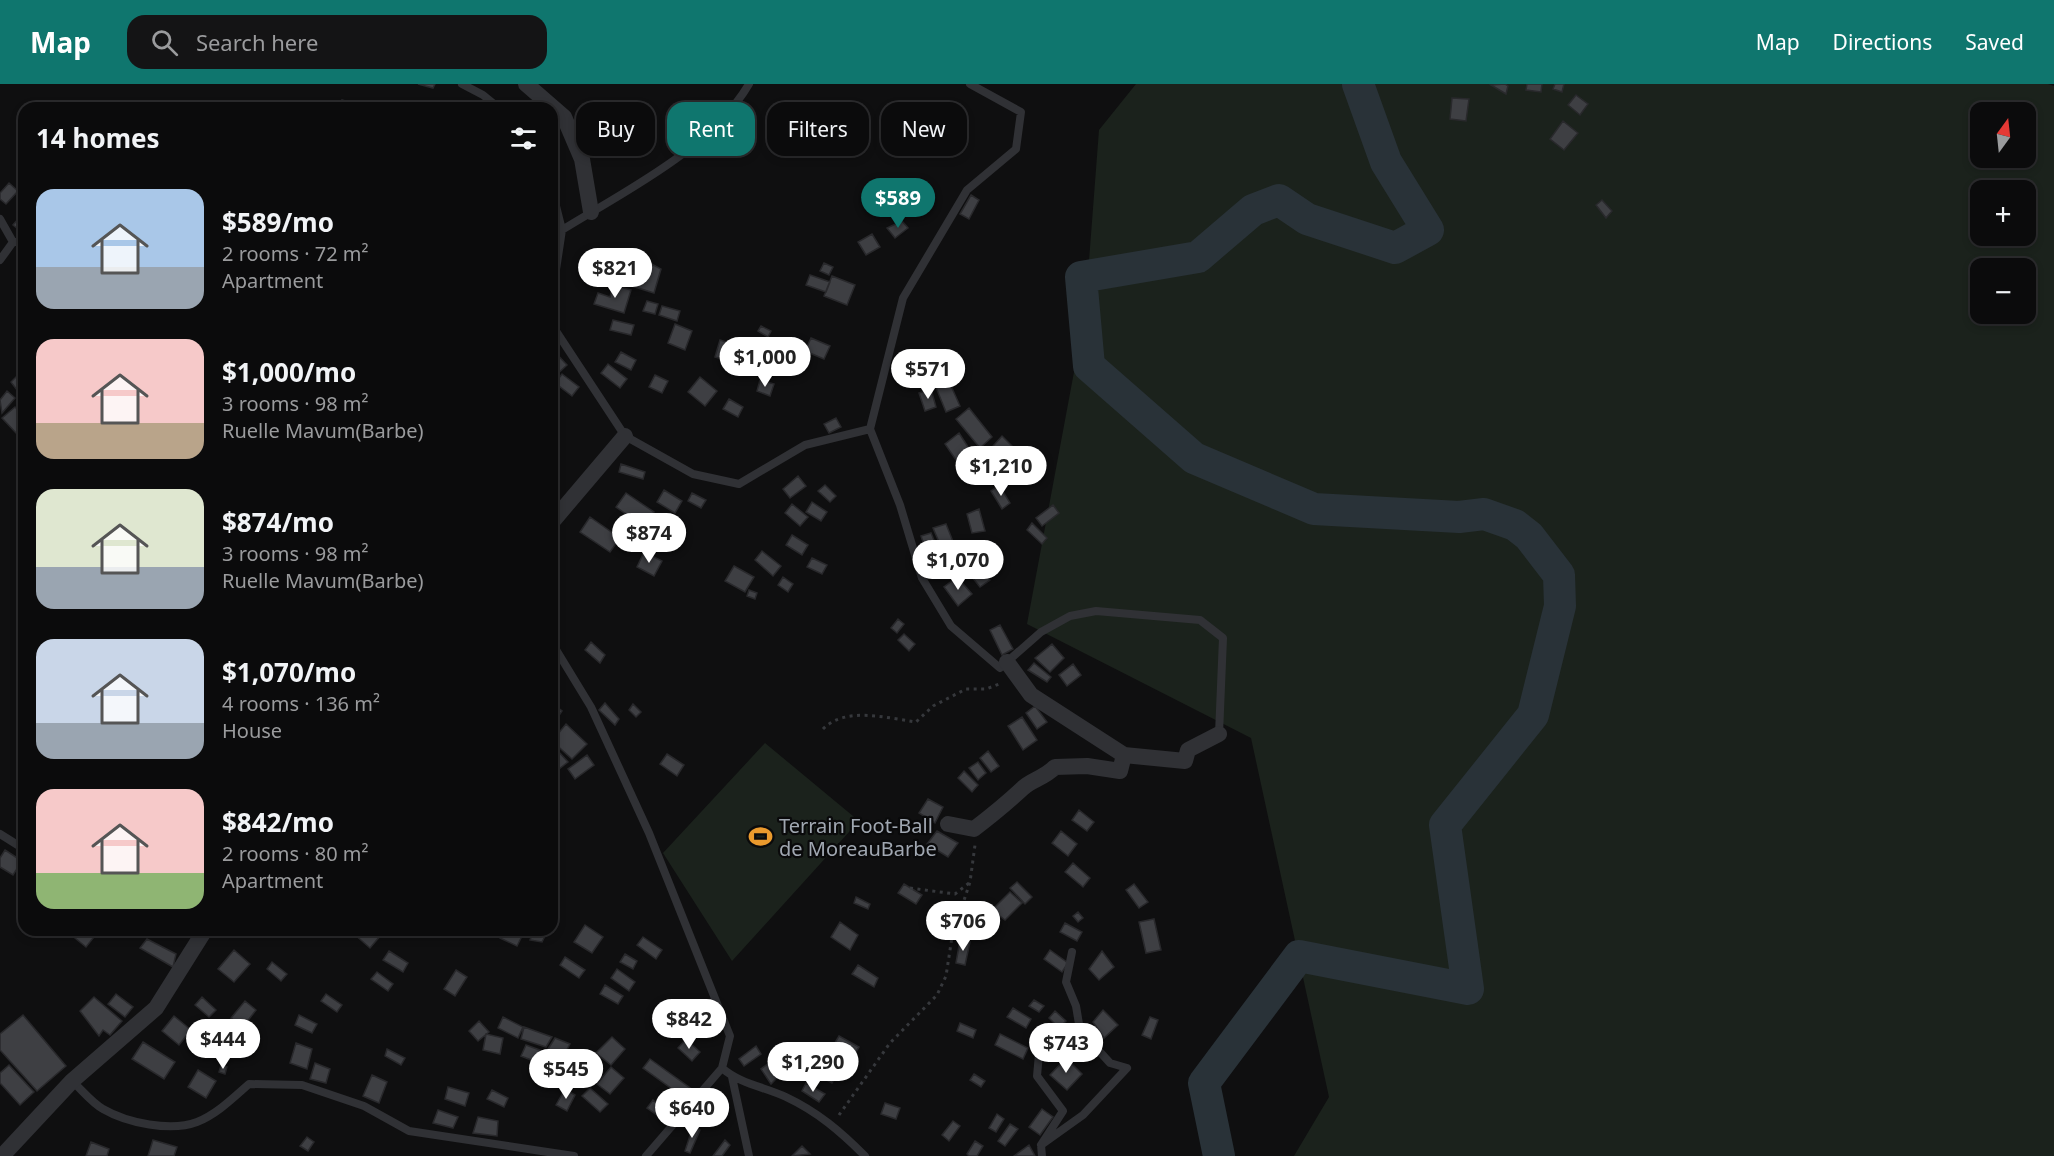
<!DOCTYPE html>
<meta charset="utf-8">
<style>
body{margin:0;font-family:"Noto Sans",sans-serif;background:#141415;color:#f1f3f6;height:100vh;display:flex;flex-direction:column;font-size:22px;white-space:nowrap}
*{box-sizing:border-box;margin:0}
p{font-size:20px;color:#9a9b9d}
.icon{flex:none;width:33px;height:33px;fill:none;stroke:currentColor;stroke-width:2;stroke-linecap:round;stroke-linejoin:round}
.map{position:relative;flex:1;overflow:hidden}
.sheet{position:absolute;left:18px;top:18px;width:540px;height:834px;display:flex;flex-direction:column;background:#0b0b0c;border-radius:18px;box-shadow:0 3px 9px #0003,0 0 0 2px #2b2b2d}
.sheet>*{flex:none}
.top-card{position:absolute;left:576px;top:18px;width:570px;height:54px;display:flex;gap:12px}
.needle{width:39px;rotate:15deg}
.controls{position:absolute;left:1970px;top:18px;display:grid;gap:12px}
.controls a{display:grid;place-items:center;width:66px;height:66px;border-radius:12px;background:#0b0b0c;box-shadow:0 3px 9px #0003,0 0 0 2px #2b2b2d;font-size:30px}
.price{position:absolute;translate:-50% -51px;padding:0 14px;border-radius:21px;background:#fff;color:#222;font-size:20px;line-height:39px;filter:drop-shadow(0 2px 3px #0008)}
.price::after{content:'';position:absolute;left:50%;top:36px;width:18px;height:14px;margin-left:-9px;background:inherit;clip-path:polygon(0 0,100% 0,50% 100%)}
.price.on{background:#0f766e;color:#fff}
ul{padding:0;list-style:none}
li{display:flex;align-items:center;gap:18px;height:150px;padding:0 18px}
li span{display:grid;place-items:center;flex:none;width:168px;height:120px;border-radius:18px;color:#555}
li>.icon{margin-inline-start:auto}
span .icon{width:72px;height:72px;fill:#fffc;stroke-width:1}
li b{font-size:26px}
h2{display:flex;justify-content:space-between;align-items:center;height:72px;padding:0 18px;font-size:26px}
.pill{padding:0 21px;border-radius:18px;background:#0b0b0c;box-shadow:0 3px 9px #0003,0 0 0 2px #2b2b2d;font-size:21px;line-height:54px}
.pill.on{background:#0f766e;color:#fff}
header{display:flex;align-items:center;gap:36px;box-sizing:border-box;height:84px;padding:0 30px;background:#0f766e;color:#fff}
header strong{font-size:28px}
nav{display:flex;gap:33px;margin-inline-start:auto;font-size:21px}
.search{width:420px;height:54px;background:#141415;display:flex;align-items:center;gap:15px;box-sizing:border-box;padding:0 21px;border-radius:18px;color:#9a9b9d;font-size:22px}
.map>svg:first-child{display:block}
</style>
<header>
<strong>Map</strong>
<div class="search"><svg class="icon" aria-label="search" viewBox="0 0 24 24"><circle cx="10" cy="10" r="6"/><path d="M15 15l6 6"/></svg>Search here</div>
<nav><a>Map</a><a>Directions</a><a>Saved</a></nav>
</header>
<div class="map">
<svg width="2054" height="1072" viewBox="0 0 2054 1072">
<rect width="100%" height="100%" fill="#0f0f10"/>
<!-- green -->
<path fill="#1b221c" fill-rule="evenodd" d="M1136 0H2048L2054 2V1072H1294L1329 1013 1251 654 1027 540 1085 229 1099 46ZM1980 28H2025V74H1980ZM1980 106H2025V152H1980ZM1980 184H2025V230H1980Z
M765 659 859 737 732 877 663 769Z"/>
<g fill="none" stroke-linecap="round" stroke-linejoin="round">
<!-- river -->
<path stroke="#293238" stroke-width="32" d="M1219 1072 1204 999 1299 872 1468 905 1445 741 1533 631 1560 522 1559 491 1529 452 1515 441 1484 430 1459 433 1314 425 1194 374 1089 282 1081 193 1198 173 1253 126 1279 116 1307 135 1395 164 1428 146 1386 78 1358 0"/>
</g>
<!-- building -->
<path fill="#3e3f43" stroke="#29292c" stroke-width="1.5" d="M418 0H435L433 4Z
M1505 0 1508 2 1506 10 1491 1Z
M1527 0H1542L1541 8 1526 6Z
M1555 0H1564L1562 8 1553 5Z
M1576 11 1588 20 1580 31 1568 21Z
M1452 14 1469 15 1466 37 1450 35Z
M342 16 364 22V24H340Z
M1563 37 1578 49 1564 66 1550 55Z
M9 99 18 107 6 120 0 115V109Z
M971 111 979 116 969 135 960 130Z
M1602 116 1612 127 1606 134 1596 121Z
M19 134 24 137V150L13 141Z
M902 137 908 144 895 154 887 144Z
M872 150 880 163 866 171 858 158Z
M646 177 661 185 654 209 622 199 627 188 640 192Z
M824 179 833 183 829 191 820 187Z
M602 190 610 192 607 201 600 199Z
M810 191 830 198 826 208 806 201Z
M832 192 855 201 847 221 824 212Z
M613 201 631 206 624 229 594 220 598 209 610 213Z
M647 217 658 220 655 230 643 227Z
M662 222 680 227 677 237 659 231Z
M613 236 634 241 631 251 610 246Z
M675 240 692 247 685 266 668 259Z
M761 242 771 247 768 253 758 247Z
M811 254 830 262 824 275 805 267Z
M720 256 741 263 736 279 715 273Z
M552 265 567 281 553 294 552 293Z
M621 268 636 276 631 286 615 278Z
M608 280 627 295 620 304 601 289Z
M562 290 579 303 572 312 555 299Z
M655 291 668 297 662 309 649 303Z
M17 292 24 300 17 306 11 298Z
M700 293 717 307 705 322 688 308Z
M948 295 960 322 946 328 935 301Z
M760 296 774 300 770 312 757 307Z
M931 305 936 323 925 327 919 309Z
M7 307 15 314 2 329 0 316Z
M729 315 743 323 738 333 723 325Z
M15 323 24 332V344L17 350 2 334Z
M969 324 992 353 980 364 956 335Z
M836 334 841 343 829 349 824 340Z
M959 349 972 369 958 379 945 360Z
M1002 352 1020 370 994 398 976 381Z
M621 380 645 388 643 395 619 388Z
M552 387 558 393 552 400Z
M798 392 806 402 790 414 783 405Z
M825 401 836 412 830 418 818 407Z
M999 401 1010 419 1002 425 991 407Z
M664 406 682 417 675 429 657 418Z
M626 409 654 428 644 443 616 423Z
M692 409 706 416 701 424 688 417Z
M812 418 827 428 821 437 806 428Z
M792 420 808 433 800 442 785 429Z
M1053 421 1059 429 1042 442 1036 434Z
M979 425 985 447 972 449 967 430Z
M590 433 620 454 610 468 580 448Z
M1032 439 1047 454 1042 460 1027 446Z
M946 440 954 460 942 465 933 444Z
M931 449 939 468 928 473 921 452Z
M792 451 808 461 802 471 786 461Z
M762 467 781 482 773 492 755 476Z
M644 468 662 477 654 492 637 483Z
M812 474 827 481 822 490 807 483Z
M976 477 990 496 980 503 964 483Z
M734 482 754 493 745 508 725 497Z
M783 493 793 500 788 508 778 501Z
M957 493 972 510 958 522 944 503Z
M749 506 757 509 755 515 747 512Z
M898 535 904 540 897 549 891 544Z
M1000 541 1013 565 1002 571 990 546Z
M904 550 915 560 909 567 898 556Z
M591 558 605 571 600 579 585 566Z
M1052 560 1064 574 1050 588 1035 574Z
M1034 579 1051 593 1047 598 1028 586Z
M1073 580 1081 591 1067 602 1059 591Z
M552 619 562 627 556 636 552 634Z
M605 619 619 635 615 641 599 626Z
M633 620 641 628 636 633 629 626Z
M1035 622 1047 638 1037 645 1026 629Z
M1022 633 1037 656 1023 666 1008 642Z
M566 640 587 660 572 675 552 657Z
M557 666 568 678 559 685 552 677V670Z
M988 667 999 682 991 688 980 674Z
M667 670 684 681 677 692 660 680Z
M587 671 594 681 575 695 568 685Z
M978 678 986 689 978 696 969 684Z
M964 687 978 701 972 708 958 694Z
M928 715 943 723 935 739 919 729Z
M1079 726 1094 738 1087 747 1072 736Z
M24 739V752L19 749Z
M937 747 958 759 948 773 927 760Z
M1061 747 1077 760 1068 772 1052 759Z
M5 766 22 777 13 791 0 783V774Z
M1073 779 1090 794 1083 803 1065 788Z
M1017 798 1032 813 1025 820 1010 804Z
M904 800 922 811 916 820 898 809Z
M1134 800 1148 818 1139 824 1126 806Z
M24 808V823L17 814Z
M1010 808 1022 819 1005 836 992 826Z
M856 813 870 820 868 825 854 819Z
M1078 828 1083 834 1078 838 1073 832Z
M1154 835 1161 866 1146 869 1139 838Z
M840 838 858 851 850 866 831 853Z
M1065 839 1082 848 1077 857 1060 848Z
M585 841 603 853 592 869 574 858Z
M74 846H85L94 853 86 863 70 850Z
M95 846H108L105 851Z
M357 846H375L381 851 370 864 354 850Z
M503 846H513L523 850 517 862 500 854Z
M534 846H548L542 858 530 856Z
M643 853 662 866 656 875 637 861Z
M147 855 176 870 173 883 140 864Z
M960 856 970 858 965 881 956 879Z
M234 866 250 880 234 898 218 885Z
M1050 866 1068 879 1062 888 1044 875Z
M389 867 408 879 403 888 383 876Z
M1102 867 1114 883 1099 896 1089 885Z
M625 870 637 877 633 885 620 878Z
M565 873 585 886 579 894 560 881Z
M272 878 287 890 281 897 267 885Z
M858 881 878 894 874 903 852 890Z
M617 885 635 898 629 907 611 894Z
M456 886 467 893 455 912 444 905Z
M377 888 393 900 388 907 371 895Z
M605 901 623 912 618 920 600 910Z
M116 910 133 923 125 933 108 920Z
M326 910 342 921 337 928 321 917Z
M94 913 122 937 110 951 103 946 99 952 80 927Z
M202 913 216 926 209 933 195 921Z
M1034 916 1044 922 1039 928 1029 922Z
M245 917 256 926 243 943 231 934Z
M1013 924 1031 935 1026 944 1007 933Z
M1103 926 1118 941 1104 954 1093 938Z
M1055 927 1066 937 1059 944 1049 934Z
M23 931 66 982 37 1007 0 966V950Z
M299 931 317 940 312 949 295 941Z
M174 932 191 946 179 961 162 947Z
M503 933 523 943 518 954 498 944Z
M1150 933 1158 936 1151 955 1142 951Z
M479 937 489 948 478 957 469 947Z
M960 939 976 946 973 954 957 947Z
M204 941 211 946 202 956 196 950Z
M524 943 552 953 546 963 521 955Z
M486 950 503 954 500 970 483 966Z
M1000 950 1028 964 1023 975 995 961Z
M839 952 859 963 853 973 833 962Z
M612 953 625 965 611 981 596 969Z
M555 954 570 960 563 973 548 965Z
M686 955 700 968 692 977 678 964Z
M143 958 175 978 164 995 132 975Z
M296 959 312 965 307 985 290 979Z
M526 961 548 969 544 981 521 972Z
M756 962 761 970 744 982 739 975Z
M387 965 405 974 401 981 385 972Z
M1066 974 1082 990 1067 1006 1050 991Z
M650 975 693 1006 686 1015 643 984Z
M816 977 838 988 832 999 810 987Z
M315 979 330 985 326 999 310 995Z
M769 979 778 993 771 1000 761 985Z
M9 981 34 1008 20 1021 0 999V989Z
M221 981 227 983 225 990 219 988Z
M611 983 624 994 610 1010 597 1000Z
M198 986 216 997 206 1014 188 1003Z
M974 990 985 997 981 1003 970 996Z
M372 991 387 998 379 1019 363 1012Z
M806 999 825 1010 819 1018 802 1007Z
M448 1003 469 1009 465 1022 445 1015Z
M590 1004 608 1020 600 1028 582 1012Z
M565 1005 575 1011 567 1027 556 1021Z
M492 1006 508 1014 504 1023 487 1015Z
M653 1016 669 1028 664 1036 647 1024Z
M885 1019 900 1024 896 1035 881 1030Z
M1042 1025 1053 1033 1040 1051 1029 1043Z
M438 1026 458 1033 453 1044 433 1039Z
M997 1030 1004 1035 996 1048 989 1044Z
M478 1033 498 1037 497 1052 473 1049Z
M953 1037 960 1042 949 1057 942 1051Z
M1010 1040 1018 1045 1005 1062 998 1057Z
M693 1042 700 1046 690 1069 685 1067Z
M307 1053 314 1058 308 1067 300 1062Z
M153 1056 177 1063 174 1072H148Z
M725 1056 730 1061 722 1072H713Z
M975 1057 983 1062 977 1072H969L967 1070Z
M91 1058 109 1065 107 1072H86Z
M1029 1061 1035 1072H1014Z
M802 1062 810 1070 792 1072Z"/>
<g fill="none" stroke-linecap="round" stroke-linejoin="round">
<!-- path -->
<path stroke="#36383c" stroke-width="3" stroke-dasharray="3 4.5" stroke-linecap="butt" d="M823 645C846 622 886 634 916 638L933 622 966 605H986L1002 599
M910 804 955 810 969 799
M839 1031 890 959 937 911 946 892 952 853 970 798 975 761"/>
<!-- service -->
<path stroke="#303135" stroke-width="8" d="M462 0 483 11 499 24
M552 106 562 146 552 212
M0 135 13 158H24
M562 146C625 107 711 65 749 0
M0 176 13 158
M552 241 625 352 693 390 739 400 805 361 870 345 900 421 922 494 951 542 1000 584 1041 548 1070 532 1096 527 1200 536 1223 554 1219 650
M870 345 903 214 967 106 1016 65 1021 28 970 0
M552 559 591 623 649 749 730 952 722 984 646 1072
M0 750 24 765
M1041 948 1037 992 1063 1027 1041 1061 1042 1072
M722 984C740 1000 765 1003 786 1013 818 1028 841 1048 865 1072
M732 993 749 1072
M72 997C82 1006 92 1019 103 1025 127 1039 171 1048 197 1038 217 1030 233 1014 249 1000L302 1001 364 1022 409 1047 574 1072
M1041 1061 1083 1031 1127 984 1110 979 1080 946 1076 922 1066 898 1072 868"/>
<!-- minor -->
<path stroke="#303135" stroke-width="16" d="M526 0 564 33 582 75 591 128
M552 438 625 352
M1007 578 1031 611 1124 671 1185 677 1188 666 1219 650
M948 740 974 745C991 732 1007 719 1023 704 1031 696 1044 694 1055 683L1087 682 1120 687 1124 671
M2 1072 72 997 156 924 205 846"/>
</g>
<!-- icons -->
<defs>
<symbol id="stadium-bare" viewBox="-9 -9 18 18"><path d="M0-5a6.5 5 0 1 0 0 10a6.5 5 0 1 0 0-10ZM-3.5-1.8h7v3.6h-7Z" fill="#ea9a2d" stroke="#0a0a0b" stroke-width="2.5" paint-order="stroke"/></symbol>
</defs>
<g fill-rule="evenodd">
<use href="#stadium-bare" x="744" y="736" width="33" height="33"/>
</g>
<g text-anchor="middle" stroke-width="4.5" stroke-linejoin="round" paint-order="stroke">
<!-- poi labels -->
<g font-size="20" fill="#a0a7b1" stroke="#0a0a0b" text-anchor="start">
<text x="779" y="749">Terrain Foot-Ball<tspan x="779" dy="23">de MoreauBarbe</tspan></text>
</g>
</g>
</svg>
<div class="controls">
<a><svg class="needle" viewBox="-14 -14 28 28"><path d="M0-13l5 13h-10z" fill="#e53935"/><path d="M0 13l5-13h-10z" fill="#9a9b9d"/></svg></a>
<a>+</a>
<a>−</a>
</div>
<b class="price on" style="left:898px;top:145px">$589</b>
<b class="price" style="left:615px;top:215px">$821</b>
<b class="price" style="left:765px;top:304px">$1,000</b>
<b class="price" style="left:928px;top:316px">$571</b>
<b class="price" style="left:1001px;top:413px">$1,210</b>
<b class="price" style="left:649px;top:480px">$874</b>
<b class="price" style="left:958px;top:507px">$1,070</b>
<b class="price" style="left:963px;top:868px">$706</b>
<b class="price" style="left:689px;top:966px">$842</b>
<b class="price" style="left:223px;top:986px">$444</b>
<b class="price" style="left:1066px;top:990px">$743</b>
<b class="price" style="left:813px;top:1009px">$1,290</b>
<b class="price" style="left:566px;top:1016px">$545</b>
<b class="price" style="left:692px;top:1055px">$640</b>
<div class="top-card">
<a class="pill">Buy</a>
<a class="pill on">Rent</a>
<a class="pill">Filters</a>
<a class="pill">New</a>
</div>
<section class="sheet">
<h2>14 homes<svg class="icon" aria-label="filters" viewBox="0 0 24 24"><path d="M4 7h16M4 17h16"/><circle cx="9" cy="7" r="2"/><circle cx="15" cy="17" r="2"/></svg></h2>
<ul>
<li><span style="background:linear-gradient(#a9c7e8 65%,#9aa5b1 0)"><svg class="icon" aria-label="home" viewBox="0 0 24 24"><path d="M3 11l9-7 9 7M6 9v11h12V9"/></svg></span><div><b>$589/mo</b><p>2 rooms · 72 m²</p><p>Apartment</p></div></li>
<li><span style="background:linear-gradient(#f6c9c9 70%,#b9a48a 0)"><svg class="icon" aria-label="home" viewBox="0 0 24 24"><path d="M3 11l9-7 9 7M6 9v11h12V9"/></svg></span><div><b>$1,000/mo</b><p>3 rooms · 98 m²</p><p>Ruelle Mavum(Barbe)</p></div></li>
<li><span style="background:linear-gradient(#dfe7d0 65%,#9aa5b1 0)"><svg class="icon" aria-label="home" viewBox="0 0 24 24"><path d="M3 11l9-7 9 7M6 9v11h12V9"/></svg></span><div><b>$874/mo</b><p>3 rooms · 98 m²</p><p>Ruelle Mavum(Barbe)</p></div></li>
<li><span style="background:linear-gradient(#c9d6e8 70%,#9aa5b1 0)"><svg class="icon" aria-label="home" viewBox="0 0 24 24"><path d="M3 11l9-7 9 7M6 9v11h12V9"/></svg></span><div><b>$1,070/mo</b><p>4 rooms · 136 m²</p><p>House</p></div></li>
<li><span style="background:linear-gradient(#f6c9c9 70%,#8fb573 0)"><svg class="icon" aria-label="home" viewBox="0 0 24 24"><path d="M3 11l9-7 9 7M6 9v11h12V9"/></svg></span><div><b>$842/mo</b><p>2 rooms · 80 m²</p><p>Apartment</p></div></li>
</ul>
</section>
</div>
